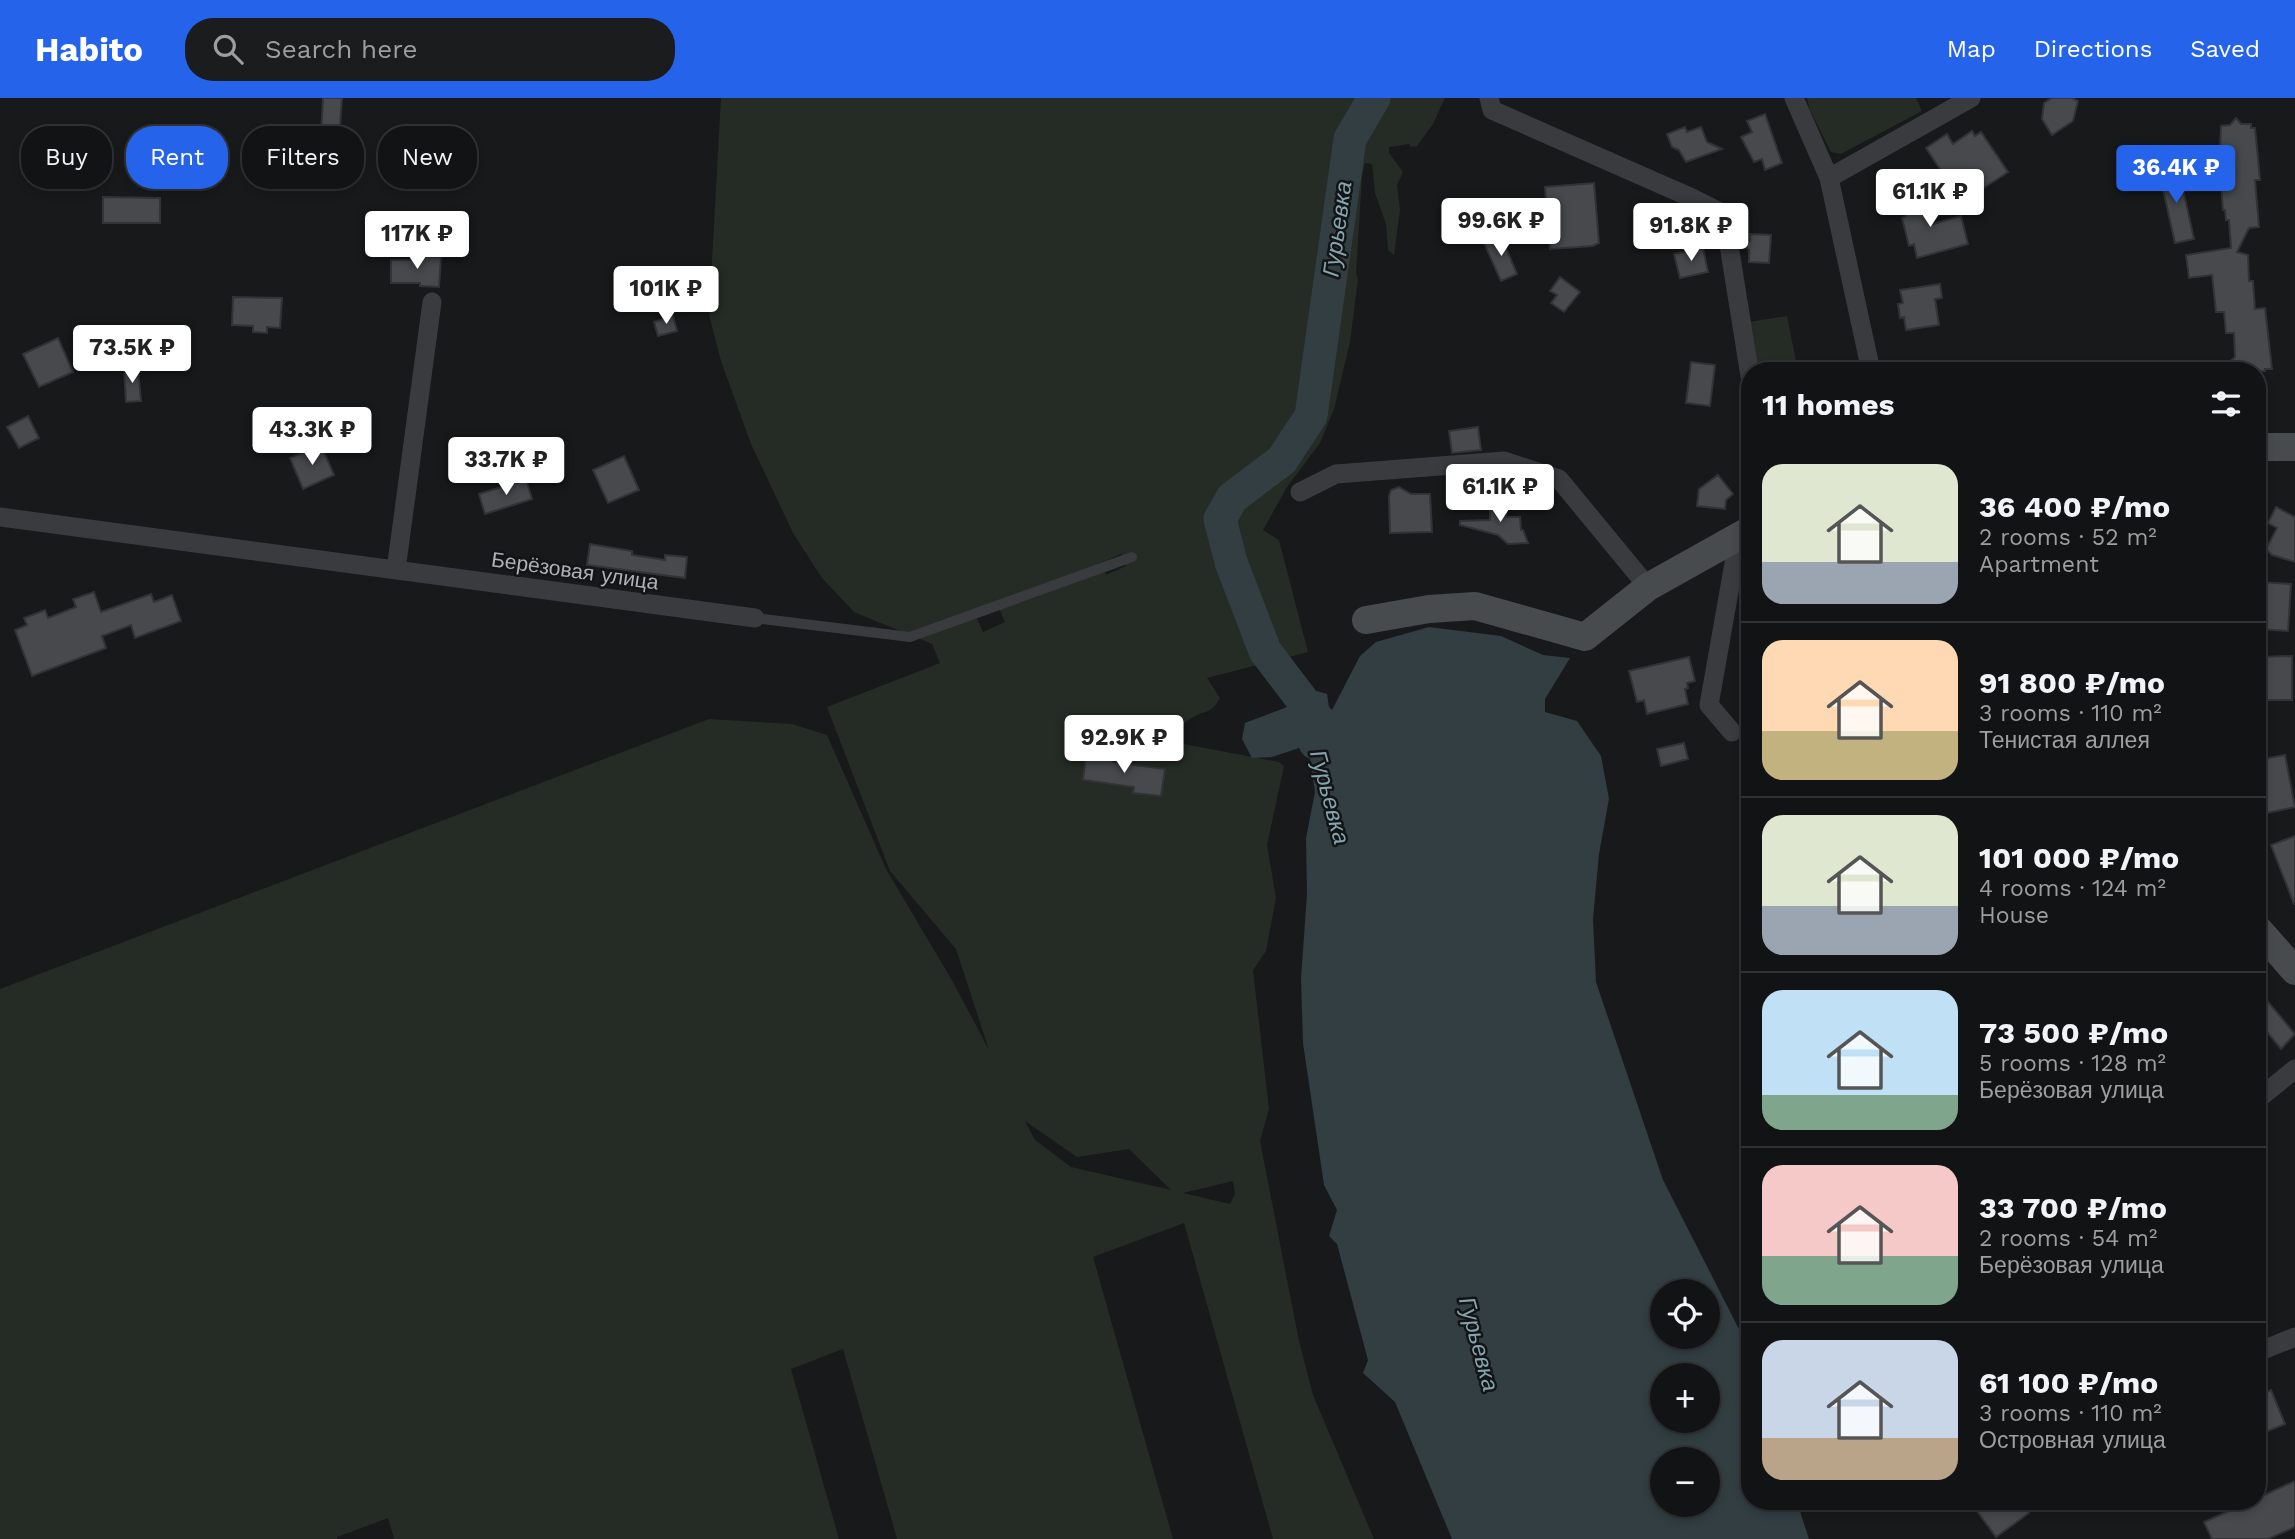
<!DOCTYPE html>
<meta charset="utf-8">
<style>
body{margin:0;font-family:"Work Sans",sans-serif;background:#1b1c1d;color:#f1f3f6;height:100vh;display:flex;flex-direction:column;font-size:26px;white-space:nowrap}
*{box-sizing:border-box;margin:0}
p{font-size:23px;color:#9c9ea0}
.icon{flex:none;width:38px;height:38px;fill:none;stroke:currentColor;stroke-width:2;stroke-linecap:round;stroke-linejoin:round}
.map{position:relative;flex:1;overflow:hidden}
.sheet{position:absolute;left:1741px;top:264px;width:525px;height:1148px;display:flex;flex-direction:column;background:#121314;border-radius:28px;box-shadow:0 4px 10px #0003,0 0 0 2px #313234}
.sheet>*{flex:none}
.banner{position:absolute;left:21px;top:28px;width:665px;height:63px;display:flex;gap:14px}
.tools{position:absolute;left:1650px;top:1181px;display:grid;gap:14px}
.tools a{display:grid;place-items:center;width:70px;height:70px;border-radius:50%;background:#121314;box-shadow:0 4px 10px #0003,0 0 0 2px #313234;font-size:35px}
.price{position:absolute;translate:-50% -60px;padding:0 16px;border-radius:7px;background:#fff;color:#222;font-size:23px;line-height:46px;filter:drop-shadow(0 2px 4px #0008)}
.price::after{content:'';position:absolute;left:50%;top:42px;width:21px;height:16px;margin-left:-10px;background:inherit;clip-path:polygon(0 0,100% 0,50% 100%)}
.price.selected{background:#2563eb;color:#fff}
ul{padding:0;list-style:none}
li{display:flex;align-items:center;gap:21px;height:175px;padding:0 21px}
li+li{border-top:2px solid #313234}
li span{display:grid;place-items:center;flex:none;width:196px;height:140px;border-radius:21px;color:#555}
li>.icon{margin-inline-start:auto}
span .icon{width:84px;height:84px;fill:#fffc;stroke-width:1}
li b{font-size:30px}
h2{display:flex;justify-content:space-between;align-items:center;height:84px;padding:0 21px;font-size:30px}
.tag{padding:0 24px;border-radius:28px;background:#121314;box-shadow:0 4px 10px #0003,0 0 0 2px #313234;font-size:24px;line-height:63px}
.tag.selected{background:#2563eb;color:#fff}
header{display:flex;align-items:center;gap:42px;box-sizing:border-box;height:98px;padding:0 35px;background:#2563eb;color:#fff}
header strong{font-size:33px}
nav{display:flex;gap:38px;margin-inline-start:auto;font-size:24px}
.search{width:490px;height:63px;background:#1b1c1d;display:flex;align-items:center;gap:18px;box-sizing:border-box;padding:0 24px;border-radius:28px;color:#9c9ea0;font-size:26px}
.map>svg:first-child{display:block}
</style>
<header>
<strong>Habito</strong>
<div class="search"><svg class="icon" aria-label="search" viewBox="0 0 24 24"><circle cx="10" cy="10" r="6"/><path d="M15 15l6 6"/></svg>Search here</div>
<nav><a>Map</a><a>Directions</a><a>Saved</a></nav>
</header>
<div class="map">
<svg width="2295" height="1441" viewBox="0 0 2295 1441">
<rect width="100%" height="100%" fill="#18191a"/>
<!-- green -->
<path fill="#252c25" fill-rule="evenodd" d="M721 0H1445L1433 26 1417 48 1411 49 1409 46 1389 49V55L1403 74 1397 87 1400 112 1394 157 1388 152 1386 126 1375 95 1372 66 1365 65 1362 79 1356 176 1358 181 1350 244 1334 311 1320 345 1287 389 1263 432 1279 442 1308 554 1207 580 1220 600C1210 618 1205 611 1192 620 1182 626 1172 634 1163 642L1279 664 1284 668 1267 747 1276 800 1266 853 1253 872 1269 1011 1260 1043 1299 1243 1313 1297 1374 1441H1273L1184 1125 1093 1159 1173 1441H897L843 1251 791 1271 839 1441H394L388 1420 337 1439V1441H0V891L709 621 792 626 827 637 886 771 953 884 989 952 956 851 890 773 827 609 940 565 932 546 854 514 822 480 793 435 751 346 721 263 709 217ZM1121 456 1126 468 1106 477 1101 465ZM998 508 1005 524 983 534 976 518ZM1025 1023 1077 1059 1129 1051 1171 1092 1071 1069 1035 1042ZM1233 1083 1235 1096 1230 1106 1183 1095Z
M1807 0H1916L1922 13 1841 56 1831 54 1810 12Z
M1787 218 1798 273H1758L1749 224Z"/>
<!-- water -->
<path fill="#323e42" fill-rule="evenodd" d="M1429 529 1501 538 1543 557 1570 560 1545 601V614L1577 623 1601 658 1609 701 1599 756 1593 821 1596 884 1663 1082 1743 1239 1750 1261V1404H1797L1809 1441H1452L1395 1304 1363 1275 1368 1262 1337 1146 1329 1138 1337 1112 1324 1087 1303 945 1301 880 1307 796 1306 740 1315 694 1308 647 1272 659 1252 660 1242 641 1245 625 1303 603 1317 593 1327 596 1329 609 1332 612 1360 558 1376 544ZM1662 1194H1708V1239H1662ZM1662 1278H1708V1323H1662ZM1662 1362H1708V1407H1662Z"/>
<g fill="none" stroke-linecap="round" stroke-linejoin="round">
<!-- river -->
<path stroke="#323e42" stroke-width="33" d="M1315 645 1303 603 1265 553 1231 464 1220 421 1232 400 1282 362 1311 318 1350 41 1374 0"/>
</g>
<!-- building -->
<path fill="#47494c" stroke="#323336" stroke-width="2" d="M323 0H342L339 41 321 40Z
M2052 0H2072L2078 3 2073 23 2052 37 2042 21 2044 5Z
M1765 16 1782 65 1765 72 1762 61 1754 64 1741 39 1752 34 1747 23Z
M2236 20 2241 26H2251V30H2255L2260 82H2255L2259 129 2249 130 2237 154 2248 157 2249 183H2253L2255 211 2265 210 2272 271H2265V273H2219L2235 259 2234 235H2226L2224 214H2216L2212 177 2189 180 2186 157 2231 150 2229 122H2226L2225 112H2223L2218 51H2220L2221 28 2230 27Z
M1685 29 1687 34 1701 29 1707 44 1722 51 1686 64 1679 52 1672 49 1667 36Z
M1972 33 1975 38 1981 34 2008 74 1962 104 1926 50 1947 36 1953 46Z
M2178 69 2194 141 2175 145 2159 73Z
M1594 85 1599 145 1593 148 1550 151 1545 89Z
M1925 95 1933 126 1961 118 1968 146 1917 160 1914 146 1909 148 1902 120 1906 118 1901 101Z
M103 99 160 100V125H103Z
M1750 136 1771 137 1769 165 1749 164V152L1744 147 1750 143Z
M1501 138 1517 176 1501 183 1484 145Z
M1703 150 1708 174 1680 180 1674 156Z
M422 158 441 159 439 189 420 188V185H391V162H422Z
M1560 179 1580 194 1564 214 1551 205 1557 197 1550 193Z
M1940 186 1942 200 1935 201 1939 227 1906 232 1904 219 1900 220 1898 206 1903 205 1900 192Z
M233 199 282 200 280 230 267 229V235L253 234V228L232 227Z
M673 218 677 233 658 238 654 224Z
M58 240 73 274 39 289 23 256Z
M1691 264 1715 267 1710 308 1686 305Z
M138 270 141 303 126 304 124 271Z
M28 318 39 340 19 350 7 329Z
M1478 329 1481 352 1452 355 1449 333Z
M321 347 334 377 303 391 290 360Z
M624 358 639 392 608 405 593 372Z
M1718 377 1733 396 1726 402 1725 411 1697 408 1699 391Z
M526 381 532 401 485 416 479 396Z
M1399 389 1411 396H1430L1432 434 1390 435 1389 398 1391 392Z
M1490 402H1505L1506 419H1520L1521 432H1523L1528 445 1508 446 1498 437 1460 427V423L1490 422Z
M2276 409 2295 419V464L2272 457 2266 451 2277 430 2268 425Z
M590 446 632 453V457L665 462V457L687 459 685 480 587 467Z
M2258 484 2291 486 2288 533 2258 531Z
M94 494 101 514 151 496 154 504 172 497 181 523 135 540 131 527 102 538 106 550 32 578 15 532 27 527 24 520 45 512 48 520 76 509 73 501Z
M2292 558V602H2258V559Z
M1689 559 1695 583 1687 585 1688 590 1685 591 1688 606 1647 616 1644 602 1637 604 1629 573Z
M1684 645 1688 661 1661 668 1657 651Z
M1086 655 1114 658 1113 664 1165 671 1161 698 1133 695 1134 689 1083 682Z
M2285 657 2295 709 2262 716 2258 694V662Z
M2295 738V806H2294L2271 747Z
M2258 892 2295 936 2281 951 2258 923Z
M2271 1292 2285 1326 2258 1337V1298Z
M2295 1383V1429L2268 1441H2212L2204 1424 2249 1404H2258V1400Z
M1982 1404H2021L2029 1415 1996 1439 1974 1409Z"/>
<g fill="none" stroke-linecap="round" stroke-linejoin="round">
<!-- lane -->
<path stroke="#3a3b3f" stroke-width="10" d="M755 520 910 539 1132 459"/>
<!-- street -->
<path stroke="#3a3b3f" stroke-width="19" d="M1489 0 1492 12 1692 100 1724 116 1750 278
M1794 0 1829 80 1871 273
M1829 80 1971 0
M1300 394 1336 376 1504 363 1559 381 1648 489
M0 419 755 520
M396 472 432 204
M1732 634 1709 607 1739 437
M2258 1001 2295 971
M2258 1254 2295 1239"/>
<!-- secondary -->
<path stroke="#484b4e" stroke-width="28" d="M2258 349H2295
M1366 522 1429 511 1475 508 1585 539 1648 489 1750 432
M2258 831 2295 873"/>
</g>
<g text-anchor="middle" stroke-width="5" stroke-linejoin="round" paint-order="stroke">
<!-- street labels -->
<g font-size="21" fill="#acb2b8" stroke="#131415">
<text transform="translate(575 473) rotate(8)" y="7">Берёзовая улица</text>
</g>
<!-- water labels -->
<g font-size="23" font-style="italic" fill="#86a5b0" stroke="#131415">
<text transform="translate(1337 131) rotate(-82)" y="8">Гурьевка</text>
<text transform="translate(1330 699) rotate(75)" y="8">Гурьевка</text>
<text transform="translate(1479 1246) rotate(75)" y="8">Гурьевка</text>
</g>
</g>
</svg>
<div class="tools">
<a><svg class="icon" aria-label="locate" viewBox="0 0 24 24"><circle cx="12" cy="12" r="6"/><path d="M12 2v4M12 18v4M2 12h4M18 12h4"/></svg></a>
<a>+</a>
<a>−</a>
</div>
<b class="price selected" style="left:2176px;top:107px">36.4K ₽</b>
<b class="price" style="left:1930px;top:131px">61.1K ₽</b>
<b class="price" style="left:1501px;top:160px">99.6K ₽</b>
<b class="price" style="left:1691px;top:165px">91.8K ₽</b>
<b class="price" style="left:417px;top:173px">117K ₽</b>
<b class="price" style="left:666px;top:228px">101K ₽</b>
<b class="price" style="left:132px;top:287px">73.5K ₽</b>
<b class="price" style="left:312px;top:369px">43.3K ₽</b>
<b class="price" style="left:506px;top:399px">33.7K ₽</b>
<b class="price" style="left:1500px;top:426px">61.1K ₽</b>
<b class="price" style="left:1124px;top:677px">92.9K ₽</b>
<div class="banner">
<a class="tag">Buy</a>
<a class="tag selected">Rent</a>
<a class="tag">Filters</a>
<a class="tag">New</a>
</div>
<section class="sheet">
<h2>11 homes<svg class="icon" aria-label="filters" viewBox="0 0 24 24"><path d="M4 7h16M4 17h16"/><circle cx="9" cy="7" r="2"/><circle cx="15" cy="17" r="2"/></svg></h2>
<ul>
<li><span style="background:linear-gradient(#dfe7d0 70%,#9aa5b1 0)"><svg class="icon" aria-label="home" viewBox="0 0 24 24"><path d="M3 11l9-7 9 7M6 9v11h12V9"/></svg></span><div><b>36 400 ₽/mo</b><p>2 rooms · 52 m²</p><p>Apartment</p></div></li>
<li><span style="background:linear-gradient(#ffd9b3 65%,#c2b280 0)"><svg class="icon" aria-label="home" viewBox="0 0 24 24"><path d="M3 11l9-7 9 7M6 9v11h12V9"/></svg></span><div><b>91 800 ₽/mo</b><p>3 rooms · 110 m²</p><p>Тенистая аллея</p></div></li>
<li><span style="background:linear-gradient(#dfe7d0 65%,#9aa5b1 0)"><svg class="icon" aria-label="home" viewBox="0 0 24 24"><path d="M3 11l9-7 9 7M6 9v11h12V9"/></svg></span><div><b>101 000 ₽/mo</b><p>4 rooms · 124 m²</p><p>House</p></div></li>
<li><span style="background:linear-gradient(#bfe0f5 75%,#7fa58c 0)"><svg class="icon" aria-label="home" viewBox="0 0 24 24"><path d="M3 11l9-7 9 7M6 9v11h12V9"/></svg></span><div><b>73 500 ₽/mo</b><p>5 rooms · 128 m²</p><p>Берёзовая улица</p></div></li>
<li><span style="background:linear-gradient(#f6c9c9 65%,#7fa58c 0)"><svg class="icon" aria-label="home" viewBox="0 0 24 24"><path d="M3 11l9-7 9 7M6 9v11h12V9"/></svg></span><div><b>33 700 ₽/mo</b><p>2 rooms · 54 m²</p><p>Берёзовая улица</p></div></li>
<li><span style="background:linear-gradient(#c9d6e8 70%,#b9a48a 0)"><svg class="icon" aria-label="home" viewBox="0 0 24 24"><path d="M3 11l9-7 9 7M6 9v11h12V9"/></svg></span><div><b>61 100 ₽/mo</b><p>3 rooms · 110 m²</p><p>Островная улица</p></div></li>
</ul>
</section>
</div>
